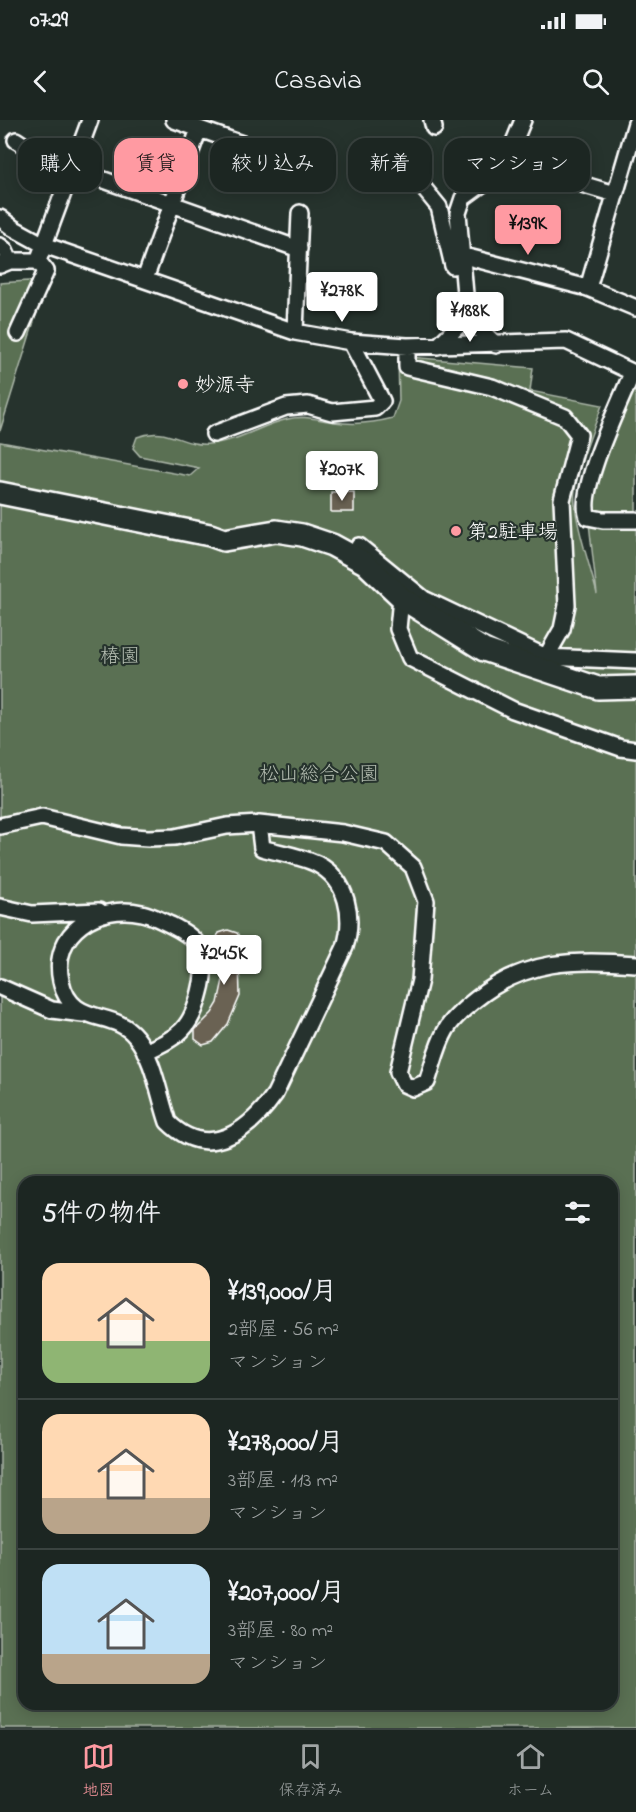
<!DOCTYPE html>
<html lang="ja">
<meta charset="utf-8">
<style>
body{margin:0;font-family:"Indie Flower","Klee One",sans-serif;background:#252e2a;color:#f1f3f6;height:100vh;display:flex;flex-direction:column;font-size:22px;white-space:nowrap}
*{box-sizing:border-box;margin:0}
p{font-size:20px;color:#a0a5a5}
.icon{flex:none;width:33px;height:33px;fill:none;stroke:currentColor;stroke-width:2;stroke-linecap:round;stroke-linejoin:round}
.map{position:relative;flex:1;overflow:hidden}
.details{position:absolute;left:18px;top:1056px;width:600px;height:534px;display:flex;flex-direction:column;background:#1c2622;border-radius:18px;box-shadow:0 3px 15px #0003,0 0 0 2px #3a4340}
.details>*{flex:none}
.banner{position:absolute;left:18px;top:18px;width:600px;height:54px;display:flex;gap:12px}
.price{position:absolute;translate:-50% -51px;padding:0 14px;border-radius:6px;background:#fff;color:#222;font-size:20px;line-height:39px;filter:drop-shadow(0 2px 3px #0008)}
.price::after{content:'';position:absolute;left:50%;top:36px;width:18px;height:14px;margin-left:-9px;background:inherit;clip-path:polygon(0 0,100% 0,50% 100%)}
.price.current{background:#ff9aa2;color:#111}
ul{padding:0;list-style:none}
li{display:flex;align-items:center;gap:18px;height:150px;padding:0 24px}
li+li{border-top:2px solid #3a4340}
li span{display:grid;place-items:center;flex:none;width:168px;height:120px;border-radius:18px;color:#555}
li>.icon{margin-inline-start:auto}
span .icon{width:72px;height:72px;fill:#fffc;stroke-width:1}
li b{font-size:26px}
h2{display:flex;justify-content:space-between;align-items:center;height:72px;padding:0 24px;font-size:26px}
.tag{padding:0 21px;border-radius:18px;background:#1c2622;box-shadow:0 3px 15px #0003,0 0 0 2px #3a4340;font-size:21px;line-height:54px}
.tag.current{background:#ff9aa2;color:#111}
.status{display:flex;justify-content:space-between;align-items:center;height:42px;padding:0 30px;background:#1c2622;direction:ltr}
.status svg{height:16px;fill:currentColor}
header{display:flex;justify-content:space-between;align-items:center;height:78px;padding:0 24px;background:#1c2622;font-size:27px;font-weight:600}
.dock{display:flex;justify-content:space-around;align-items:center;height:84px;border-top:2px solid #3a4340;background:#1c2622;font-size:16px;color:#a0a5a5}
.dock a{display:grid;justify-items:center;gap:3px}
.dock .current{color:#ff9aa2}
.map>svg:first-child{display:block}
</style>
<div class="status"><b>07:29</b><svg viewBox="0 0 49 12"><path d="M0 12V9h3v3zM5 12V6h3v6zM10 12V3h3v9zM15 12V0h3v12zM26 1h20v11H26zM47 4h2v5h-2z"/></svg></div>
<header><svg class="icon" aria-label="back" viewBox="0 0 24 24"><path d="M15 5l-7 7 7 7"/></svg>Casavia<svg class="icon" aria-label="search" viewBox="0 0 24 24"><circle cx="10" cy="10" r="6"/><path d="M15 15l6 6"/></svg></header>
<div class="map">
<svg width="636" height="1608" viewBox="0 0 636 1608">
<rect width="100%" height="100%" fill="#26332d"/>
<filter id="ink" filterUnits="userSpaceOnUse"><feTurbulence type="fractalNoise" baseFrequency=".0167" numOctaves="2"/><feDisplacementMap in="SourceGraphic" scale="12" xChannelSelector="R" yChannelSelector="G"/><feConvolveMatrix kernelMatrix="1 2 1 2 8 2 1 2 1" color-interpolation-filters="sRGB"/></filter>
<g filter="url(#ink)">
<!-- green -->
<path fill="#5a6f53" stroke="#acb7a9" stroke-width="1.5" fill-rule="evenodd" d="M28 161 45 166 0 311V163Z
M398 236 533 248 530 271 602 285C593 312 579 342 575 370 571 393 591 448 597 474L589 403H636V1608H0V322L190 356 199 348 140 336 133 328 137 317C167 305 183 327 209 324 238 322 261 305 288 299 305 295 317 300 334 302 354 305 374 303 393 298L399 281ZM24 1062H612V1584H24Z
M636 260V396L597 395 592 391 596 359Z"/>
<!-- building -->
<path fill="#6a6252" stroke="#fff" stroke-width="1.5" d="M331 372H354V392H331Z
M228 810 237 813 244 824 239 840 240 876 228 904 213 922 203 925 195 919V910L212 893 218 883 223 860 212 824 219 813Z"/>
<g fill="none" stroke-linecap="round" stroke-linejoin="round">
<defs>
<path id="street" d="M174 0 296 43
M432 0 434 8
M16 20 71 56
M388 41 403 43 439 87 453 146
M507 42 615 74
M73 49 299 129
M0 98 13 108 44 125 295 212 351 222 407 226 566 221 636 254
M0 126 5 130 10 141
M460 135 588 168 636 188
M0 145 10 141H38L90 0
M145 159 199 9
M588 168 636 3
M465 189 467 197 496 225
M295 212 300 93
M18 213 46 151 38 141
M407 226V247L492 267 565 297 579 315 562 380 567 485 562 509 546 537
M438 226 467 197 458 93 463 78 503 49 523 0
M632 253C621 281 576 372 588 397L603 400H636
M214 314 286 287 308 285 332 292 375 288 382 281 351 222
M359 426 424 479 546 537 636 541
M403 479 401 478 398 509 410 538 513 590 621 628 636 630
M0 706 42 697 121 716 148 718 175 717 227 706 259 704 343 713 386 723 413 747 426 781 420 860 398 952 404 964 413 968 427 962C433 945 437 925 446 910 452 899 465 888 475 880 525 839 575 839 636 844
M0 787 32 794 99 791
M0 867 52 890 83 894
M145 932C179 916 191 910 200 872 204 858 206 838 197 824 192 816 179 809 171 805 162 801 152 795 142 793 99 783 50 812 61 861 71 908 114 888 136 917 154 939 159 976 168 1002 208 1042 249 1011 275 974L345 827C354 797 348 760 317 744 301 736 279 733 262 728L259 704"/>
<path id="secondary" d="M0 373 210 415 224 420 276 411 302 415 332 425 365 443 403 479 484 530 598 568 636 567"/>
</defs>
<!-- street casing -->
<use href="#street" stroke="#fff" stroke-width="20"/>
<!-- secondary casing -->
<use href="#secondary" stroke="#fff" stroke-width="26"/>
<!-- street -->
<use href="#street" stroke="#26332d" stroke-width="15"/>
<!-- secondary -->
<use href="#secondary" stroke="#26332d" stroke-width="21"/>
</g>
</g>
<!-- markers -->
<g fill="#ff9aa2" stroke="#26332d" stroke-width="2">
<circle cx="183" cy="264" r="6"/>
<circle cx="456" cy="411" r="6"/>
</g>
<g text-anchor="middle" stroke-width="4.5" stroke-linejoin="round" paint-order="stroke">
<!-- poi labels -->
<g font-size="20" fill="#fff" stroke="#26332d" text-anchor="start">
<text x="195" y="271">妙源寺</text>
<text x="468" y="418">第2駐車場</text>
</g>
<!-- park labels -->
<g font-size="20" fill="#b5beb2" stroke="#26332d">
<text x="120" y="542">椿園</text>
<text x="319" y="660">松山総合公園</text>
</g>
</g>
</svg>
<b class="price current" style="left:528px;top:136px">¥139K</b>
<b class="price" style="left:342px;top:203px">¥278K</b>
<b class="price" style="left:470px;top:223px">¥188K</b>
<b class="price" style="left:342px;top:382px">¥207K</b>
<b class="price" style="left:224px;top:866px">¥245K</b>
<div class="banner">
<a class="tag">購入</a>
<a class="tag current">賃貸</a>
<a class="tag">絞り込み</a>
<a class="tag">新着</a>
<a class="tag">マンション</a>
</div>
<section class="details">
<h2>5件の物件<svg class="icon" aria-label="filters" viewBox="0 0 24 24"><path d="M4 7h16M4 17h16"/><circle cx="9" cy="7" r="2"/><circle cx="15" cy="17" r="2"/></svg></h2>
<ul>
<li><span style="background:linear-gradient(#ffd9b3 65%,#8fb573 0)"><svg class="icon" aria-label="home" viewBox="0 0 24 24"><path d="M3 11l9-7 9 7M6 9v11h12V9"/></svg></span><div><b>¥139,000/月</b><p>2部屋 · 56 m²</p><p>マンション</p></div></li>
<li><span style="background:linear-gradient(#ffd9b3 70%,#b9a48a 0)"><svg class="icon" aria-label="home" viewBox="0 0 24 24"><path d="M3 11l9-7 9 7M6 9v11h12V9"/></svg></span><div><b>¥278,000/月</b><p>3部屋 · 113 m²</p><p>マンション</p></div></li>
<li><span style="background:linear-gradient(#bfe0f5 75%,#b9a48a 0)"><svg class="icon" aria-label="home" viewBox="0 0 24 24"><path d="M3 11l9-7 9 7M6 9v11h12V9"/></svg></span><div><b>¥207,000/月</b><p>3部屋 · 80 m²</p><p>マンション</p></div></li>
</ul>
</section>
</div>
<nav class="dock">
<a class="current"><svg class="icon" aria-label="map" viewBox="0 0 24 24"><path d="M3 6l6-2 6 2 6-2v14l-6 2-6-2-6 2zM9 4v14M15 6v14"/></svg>地図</a>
<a><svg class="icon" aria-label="saved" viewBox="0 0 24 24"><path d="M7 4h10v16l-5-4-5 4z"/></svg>保存済み</a>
<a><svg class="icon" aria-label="home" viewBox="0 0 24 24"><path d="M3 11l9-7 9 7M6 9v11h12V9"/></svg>ホーム</a>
</nav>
